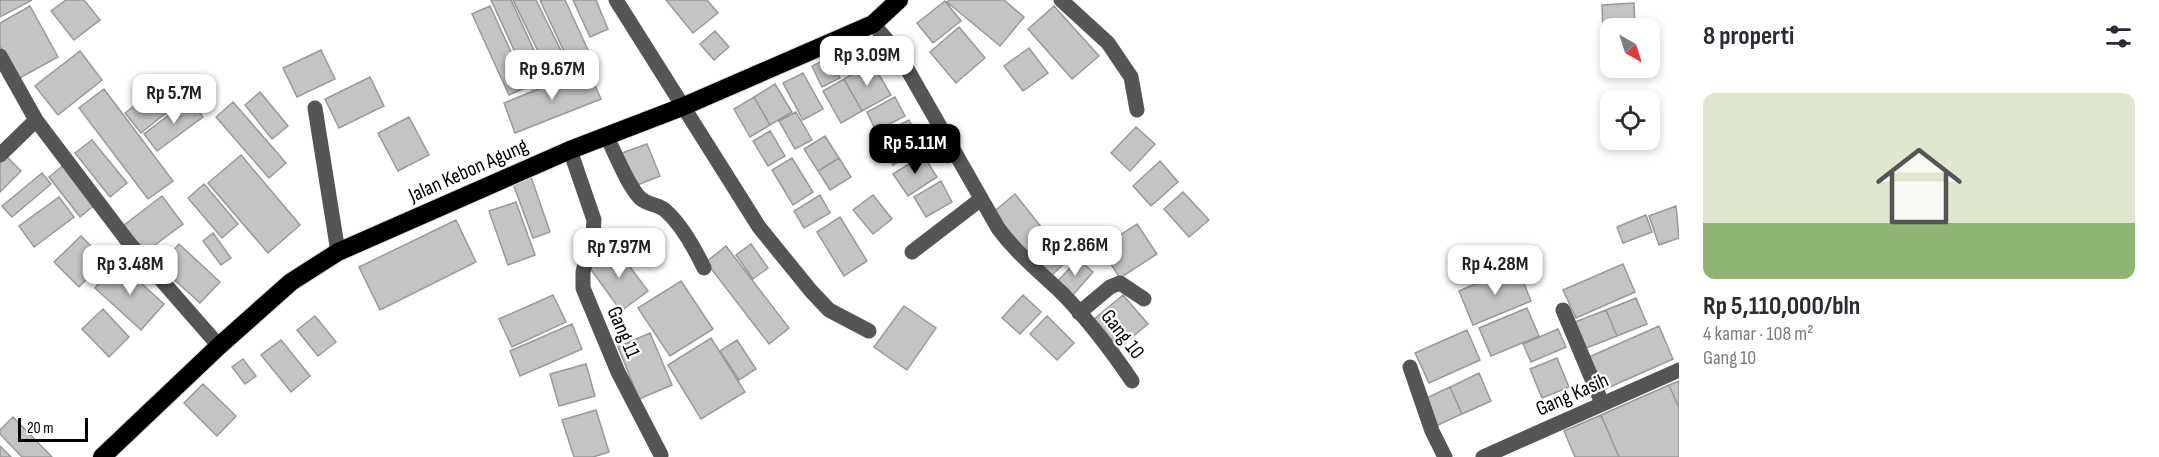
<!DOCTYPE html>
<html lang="id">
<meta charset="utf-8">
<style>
body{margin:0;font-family:"Sofia Sans Condensed",sans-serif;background:#f2f2f3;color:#2b2b33;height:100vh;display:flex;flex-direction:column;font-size:22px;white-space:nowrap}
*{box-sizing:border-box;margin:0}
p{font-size:20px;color:#7c7c81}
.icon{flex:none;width:33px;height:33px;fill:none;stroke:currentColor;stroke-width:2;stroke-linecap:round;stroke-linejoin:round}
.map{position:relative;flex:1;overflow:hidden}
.drawer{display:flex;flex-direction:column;background:#fff;width:480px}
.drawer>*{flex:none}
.needle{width:39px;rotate:141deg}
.controls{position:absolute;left:1600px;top:18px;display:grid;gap:12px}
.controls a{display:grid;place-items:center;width:60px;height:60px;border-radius:12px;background:#fff;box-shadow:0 3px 9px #0003;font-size:30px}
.scale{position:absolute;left:18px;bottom:15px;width:70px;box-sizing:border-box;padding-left:6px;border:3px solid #000;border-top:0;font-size:16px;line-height:21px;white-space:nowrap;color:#000;-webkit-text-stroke:4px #fff;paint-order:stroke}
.price{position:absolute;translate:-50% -51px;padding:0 14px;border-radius:12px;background:#fff;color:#222;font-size:20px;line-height:39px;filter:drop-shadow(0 2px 3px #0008)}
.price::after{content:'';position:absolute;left:50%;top:36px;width:18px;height:14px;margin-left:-9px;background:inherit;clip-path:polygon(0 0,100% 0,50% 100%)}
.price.active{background:#000;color:#fff}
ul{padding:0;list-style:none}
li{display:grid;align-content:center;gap:12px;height:318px;padding:0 24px}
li+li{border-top:2px solid #e1e1e2}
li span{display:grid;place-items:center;height:186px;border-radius:12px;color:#555}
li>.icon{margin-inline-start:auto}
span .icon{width:108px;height:108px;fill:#fffc;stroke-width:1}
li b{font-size:26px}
h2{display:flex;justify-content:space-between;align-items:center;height:72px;padding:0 24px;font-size:26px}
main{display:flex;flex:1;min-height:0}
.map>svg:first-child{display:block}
</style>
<main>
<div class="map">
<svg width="1679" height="457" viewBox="0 0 1679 457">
<rect width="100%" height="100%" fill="#fff"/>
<!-- building -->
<path fill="#c4c4c4" stroke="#999" stroke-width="1.5" d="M0 0H32L0 17Z
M66 0H84L100 20 74 40 51 11Z
M491 0H511L548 81 532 89Z
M513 0H536L571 71 552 80Z
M540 0H565L593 61 573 71Z
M573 0H596L608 29 590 37Z
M666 0H707L718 13 693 33Z
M949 0H1004L1024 17 1000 46 947 2Z
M945 1 961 21 933 43 917 23Z
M1634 3 1635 28H1611V32L1603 33 1602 5Z
M30 6 58 57 18 79 0 46V23Z
M490 6 527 87 509 95 472 14Z
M1054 6 1099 56 1072 79 1028 29Z
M959 27 985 58 956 83 930 52Z
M715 31 729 47 714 60 700 44Z
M859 42 869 61 844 74 833 55Z
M1029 48 1048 73 1023 91 1004 66Z
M321 50 335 79 297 97 283 68Z
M80 51 102 80 58 115 35 86Z
M831 57 840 78 822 87 812 66Z
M872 63 891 95 862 111 844 79Z
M588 69 601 99 515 133 504 103Z
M803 73 823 109 803 120 783 83Z
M370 77 384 106 339 128 325 99Z
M844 79 862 111 841 123 823 91Z
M165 81 181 101 141 133 125 113Z
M775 84 792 112 770 125 754 97Z
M104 89 173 181 148 199 79 108Z
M260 92 288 126 272 139 245 105Z
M754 97 770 125 750 137 734 109Z
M895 97 905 116 876 131 867 112Z
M190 99 203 117 157 151 144 134Z
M233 102 286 163 269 178 216 117Z
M796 112 812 140 795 149 779 121Z
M409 117 429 155 398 171 378 133Z
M909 120 924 149 893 165 878 136Z
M1136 127 1155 144 1130 171 1111 153Z
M770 131 785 156 768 166 753 141Z
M825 136 839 158 818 171 804 149Z
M92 140 127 183 110 197 75 153Z
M647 144 660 176 635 186 622 153Z
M241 155 300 225 268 253 208 183Z
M923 155 937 177 908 196 893 174Z
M6 156 21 171 0 192V162Z
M792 158 813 192 793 205 772 170Z
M839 158 851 177 830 190 818 171Z
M1160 161 1178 182 1151 206 1133 186Z
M65 164 96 204 80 217 49 177Z
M42 173 51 184 12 217 2 206Z
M530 174 550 232 533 238 512 181Z
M941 181 952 202 926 217 914 197Z
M204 184 238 224 222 238 188 198Z
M1183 192 1209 220 1189 237 1164 209Z
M1015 194 1049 237 1025 256 991 214Z
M820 195 830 213 804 228 794 211Z
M873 195 892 219 873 234 853 210Z
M162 196 183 224 144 253 123 226Z
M59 197 74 217 34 247 19 226Z
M516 202 535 255 508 265 489 211Z
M1676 206 1679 238 1659 245 1649 216Z
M1646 215 1652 232 1623 243 1617 227Z
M840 217 867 261 844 276 817 232Z
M456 220 476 262 380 310 359 267Z
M1137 224 1157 254 1120 278 1100 248Z
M213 233 231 258 221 265 203 241Z
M81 236 105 260 79 287 54 262Z
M1055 240 1071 257 1049 278 1033 261Z
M179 244 220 282 200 303 159 266Z
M751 244 768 268 753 279 736 255Z
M726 246 789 328 769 344 706 262Z
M616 248 648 291 621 311 589 267Z
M1078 259 1093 272 1072 296 1057 282Z
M118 262 164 304 141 330 95 288Z
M1623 264 1635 292 1576 318 1563 290Z
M1517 266 1531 301 1473 325 1459 291Z
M681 281 713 329 670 356 638 308Z
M553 295 566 322 512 347 499 319Z
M1023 295 1041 312 1020 334 1002 318Z
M1123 295 1148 324 1119 348 1094 319Z
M1636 298 1647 324 1617 336 1606 310Z
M904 306 936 328 907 370 874 347Z
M1527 308 1539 336 1491 356 1479 328Z
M103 309 129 337 109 357 82 329Z
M1606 310 1617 336 1581 350 1570 324Z
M315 316 336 342 318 356 297 330Z
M1047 316 1074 343 1057 360 1030 334Z
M572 324 582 349 520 376 510 351Z
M1659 326 1673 359 1603 390 1589 357Z
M1558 329 1566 347 1531 362 1523 344Z
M1467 330 1480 360 1429 383 1415 353Z
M650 333 672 385 639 399 618 347Z
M711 338 745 392 701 419 668 365Z
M281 340 310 376 291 392 261 355Z
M737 340 756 369 739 380 720 351Z
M1557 358 1569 387 1542 398 1530 369Z
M243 359 256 376 245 384 232 367Z
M586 364 595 396 559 406 550 374Z
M1479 373 1491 401 1462 414 1450 387Z
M1679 381V408L1669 385Z
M203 384 236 416 217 436 184 403Z
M1669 385 1679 408V457H1619L1601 415Z
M1450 387 1462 414 1436 426 1424 399Z
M596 410 609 452 593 457H574L562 420Z
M1601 415 1619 457H1575L1564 431Z
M13 417 52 457H22L0 434V430Z
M0 446 11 457H0Z"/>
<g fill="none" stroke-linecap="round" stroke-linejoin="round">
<defs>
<path id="highway" d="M102 457 219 346 291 282 338 252 570 150 682 107 873 24 899 0"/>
</defs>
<!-- highway casing -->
<use href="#highway" stroke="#dbdbdb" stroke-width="20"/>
<!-- minor -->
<path stroke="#555" stroke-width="15" d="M616 0 759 227 811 291 829 310 869 331
M1061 0 1108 43 1131 77 1137 110
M873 24 898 53 998 228C1017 254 1040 272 1063 294 1089 321 1111 350 1132 381
M0 56 36 120 129 243 219 346
M315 108 338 252
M607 137C615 153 628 186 640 198 648 205 657 204 665 210 682 225 694 247 704 268
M570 150 594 220 593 234 583 272V288L618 372 661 455
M0 155 36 120
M912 252 981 199
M1563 310 1602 403
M1079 313 1110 287 1120 283 1144 299
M1410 367 1432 431 1445 457
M1483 457 1679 370"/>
<!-- highway -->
<use href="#highway" stroke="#000" stroke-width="18"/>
</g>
<g text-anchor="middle" stroke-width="4.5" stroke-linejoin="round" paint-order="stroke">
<!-- street labels -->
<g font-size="21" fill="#000" stroke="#fff">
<text transform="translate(468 170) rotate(-24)" y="7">Jalan Kebon Agung</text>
<text transform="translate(624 332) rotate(67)" y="7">Gang 11</text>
<text transform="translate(1123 334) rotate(52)" y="7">Gang 10</text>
<text transform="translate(1572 394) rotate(-24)" y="7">Gang Kasih</text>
</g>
</g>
</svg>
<div class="controls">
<a><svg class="needle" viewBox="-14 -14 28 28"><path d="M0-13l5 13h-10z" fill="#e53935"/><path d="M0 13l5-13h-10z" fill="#7c7c81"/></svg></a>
<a><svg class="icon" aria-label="locate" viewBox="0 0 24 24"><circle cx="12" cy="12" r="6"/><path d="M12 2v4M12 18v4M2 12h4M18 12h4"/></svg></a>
</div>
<div class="scale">20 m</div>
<b class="price" style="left:867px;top:87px">Rp 3.09M</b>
<b class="price" style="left:552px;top:101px">Rp 9.67M</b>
<b class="price" style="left:174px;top:125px">Rp 5.7M</b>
<b class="price active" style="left:915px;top:175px">Rp 5.11M</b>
<b class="price" style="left:1075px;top:277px">Rp 2.86M</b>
<b class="price" style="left:619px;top:279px">Rp 7.97M</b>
<b class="price" style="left:130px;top:296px">Rp 3.48M</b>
<b class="price" style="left:1495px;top:296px">Rp 4.28M</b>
</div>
<section class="drawer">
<h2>8 properti<svg class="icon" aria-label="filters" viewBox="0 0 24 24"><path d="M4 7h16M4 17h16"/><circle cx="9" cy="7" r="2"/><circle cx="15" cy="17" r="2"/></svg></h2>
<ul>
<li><span style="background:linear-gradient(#dfe7d0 70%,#8fb573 0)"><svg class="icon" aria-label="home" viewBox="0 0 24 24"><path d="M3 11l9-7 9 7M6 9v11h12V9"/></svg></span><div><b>Rp 5,110,000/bln</b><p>4 kamar · 108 m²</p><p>Gang 10</p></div></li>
</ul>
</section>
</main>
